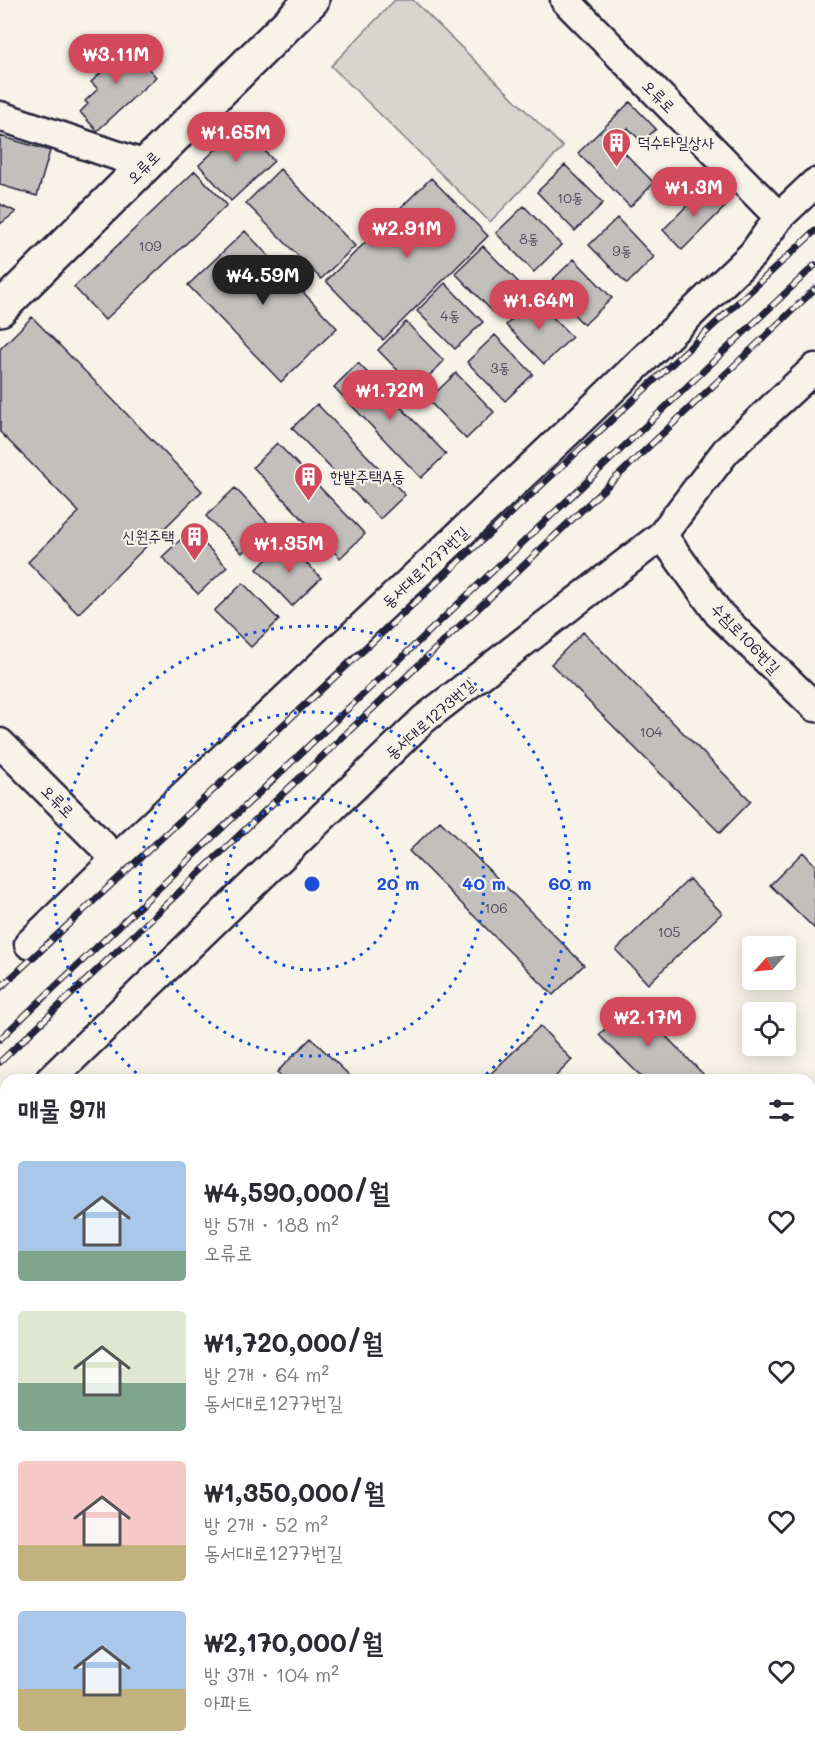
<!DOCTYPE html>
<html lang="ko">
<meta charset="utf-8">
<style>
body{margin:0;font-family:Mali,"Poor Story",sans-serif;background:#f2f2f3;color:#2b2b33;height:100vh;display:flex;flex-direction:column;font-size:22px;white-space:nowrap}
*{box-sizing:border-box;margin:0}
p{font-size:20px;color:#7c7c81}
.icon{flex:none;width:33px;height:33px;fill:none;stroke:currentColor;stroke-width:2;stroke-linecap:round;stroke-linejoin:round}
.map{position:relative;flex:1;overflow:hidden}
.side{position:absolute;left:0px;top:1074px;width:816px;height:684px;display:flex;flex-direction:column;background:#fff;border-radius:18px 18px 0 0;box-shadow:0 3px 15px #0003}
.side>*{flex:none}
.needle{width:39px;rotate:243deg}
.buttons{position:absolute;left:742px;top:936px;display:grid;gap:12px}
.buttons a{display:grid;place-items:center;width:54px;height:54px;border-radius:6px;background:#fff;box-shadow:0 3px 15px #0003;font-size:30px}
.price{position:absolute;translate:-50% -51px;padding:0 14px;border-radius:21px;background:#d1495b;color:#fff;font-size:20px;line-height:39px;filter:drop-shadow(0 2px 3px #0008)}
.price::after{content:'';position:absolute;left:50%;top:36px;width:18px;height:14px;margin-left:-9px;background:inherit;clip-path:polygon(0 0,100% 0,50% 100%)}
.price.active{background:#222;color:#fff}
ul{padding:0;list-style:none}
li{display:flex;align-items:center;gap:18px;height:150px;padding:0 18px}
li span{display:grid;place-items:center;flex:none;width:168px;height:120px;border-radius:6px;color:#555}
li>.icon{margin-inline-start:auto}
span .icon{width:72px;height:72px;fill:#fffc;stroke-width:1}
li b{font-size:26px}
h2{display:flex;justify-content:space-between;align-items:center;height:72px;padding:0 18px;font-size:26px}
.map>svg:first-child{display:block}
</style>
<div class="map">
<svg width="815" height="1758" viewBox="0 0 815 1758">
<rect width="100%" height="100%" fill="#f7f3e8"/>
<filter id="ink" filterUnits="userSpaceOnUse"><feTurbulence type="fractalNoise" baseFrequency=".0167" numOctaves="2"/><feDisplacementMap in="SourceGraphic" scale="12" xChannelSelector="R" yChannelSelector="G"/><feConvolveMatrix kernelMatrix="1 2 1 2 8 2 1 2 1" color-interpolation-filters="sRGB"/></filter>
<g filter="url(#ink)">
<!-- built -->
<path fill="#e7e3db" d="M815 1288V1725L810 1721V1293Z
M810 1743 815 1747V1758H392L398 1752H810Z"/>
<!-- green -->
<path fill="#d8d5cf" stroke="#7d7c85" stroke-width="1.5" d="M395 0H413L563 147 490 222 331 66Z
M815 1354V1514L810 1509V1359Z
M810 1535 815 1540V1570L810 1576Z"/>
<!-- building -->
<path fill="#c2bfbd" stroke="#22223b" stroke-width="1.5" d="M123 41 156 77 97 131 80 112 88 104 85 101 98 89 91 82 104 70 98 64Z
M630 102 656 129 642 142 628 128 614 142 654 183 630 207 578 153Z
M241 126 274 161 231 201 199 165Z
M0 136 50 151 37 196 0 185Z
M565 165 603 203 575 231 537 192Z
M280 169 355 246 321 279 246 203Z
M195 171 227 205 105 320 74 287Z
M431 178 488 236 383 340 326 281Z
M706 186 726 206 682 250 663 230Z
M0 204 16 212 0 224Z
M524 206 561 245 534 272 496 233Z
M617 218 654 257 627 284 589 245Z
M245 231 337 328 281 382 188 285Z
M483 246 521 285 493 312 455 273Z
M574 259 612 298 584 325 546 286Z
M445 283 483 322 455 349 417 311Z
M534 298 572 337 544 364 506 325Z
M32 317 202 491 78 614 28 562 79 512 0 432V349Z
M406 322 444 361 416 389 378 350Z
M495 335 533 374 505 401 467 362Z
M358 363 446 454 421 478 334 387Z
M456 373 494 412 466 439 428 400Z
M317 404 405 495 380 519 292 428Z
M277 443 365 534 340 558 253 467Z
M235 488 270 525 242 553 206 516Z
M191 530 227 567 198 594 162 557Z
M285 541 321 578 292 606 257 569Z
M243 583 279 620 251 647 214 611Z
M583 632 751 801 720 833 551 664Z
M440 821 584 965 553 995 409 851Z
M803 852 815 865V929L770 885Z
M689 879 722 913 648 984 616 950Z
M632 1002 704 1075 699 1080H645L599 1035Z
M540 1026 572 1060 552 1080H484Z
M311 1038 354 1080H285L277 1072Z
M6 1181V1197L0 1191V1187Z
M163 1752H186L180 1758H169Z
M433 1752H437L440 1757 446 1752H493L498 1758H424Z
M547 1752H633L628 1758H542Z
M645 1752H723L727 1758H649Z"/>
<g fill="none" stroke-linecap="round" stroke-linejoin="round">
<defs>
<path id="minor" d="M565 0 779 217
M0 116 145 165
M662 535 719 614 815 707
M0 743 116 859
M29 944 116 859 570 430 753 254 779 217 815 183
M50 1080 424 719 662 535 726 451 815 368
M0 1128 6 1122"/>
<path id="tertiary" d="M0 309 312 0"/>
<path id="secondary" d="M810 1263 815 1258
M323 1758 329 1752"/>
</defs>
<!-- minor casing -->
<use href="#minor" stroke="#22223b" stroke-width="33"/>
<!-- tertiary casing -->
<use href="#tertiary" stroke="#22223b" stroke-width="38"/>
<!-- secondary casing -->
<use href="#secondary" stroke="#22223b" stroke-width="38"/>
<!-- minor -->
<use href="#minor" stroke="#f7f3e8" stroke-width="28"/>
<!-- tertiary -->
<use href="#tertiary" stroke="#f7f3e8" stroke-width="33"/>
<!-- secondary -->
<use href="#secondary" stroke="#f7f3e8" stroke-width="33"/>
<defs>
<path id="rail" d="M0 988 815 231
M0 1039 815 265
M0 1062 815 289"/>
</defs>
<!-- rail casing -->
<use href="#rail" stroke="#22223b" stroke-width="7"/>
<!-- rail -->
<use href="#rail" stroke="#f7f3e8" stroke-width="4.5" stroke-dasharray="14" stroke-linecap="butt"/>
</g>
</g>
<!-- distance rings -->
<g fill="none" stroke="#1d4ed8" stroke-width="3" stroke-dasharray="3 6">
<circle cx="312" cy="884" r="86"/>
<circle cx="312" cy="884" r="172"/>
<path d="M143 1079A258 258 0 1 1 481 1079"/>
</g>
<!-- icons -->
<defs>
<symbol id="building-pin" viewBox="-11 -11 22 30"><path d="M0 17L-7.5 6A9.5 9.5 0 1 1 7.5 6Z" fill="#d1495b" stroke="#f7f3e8"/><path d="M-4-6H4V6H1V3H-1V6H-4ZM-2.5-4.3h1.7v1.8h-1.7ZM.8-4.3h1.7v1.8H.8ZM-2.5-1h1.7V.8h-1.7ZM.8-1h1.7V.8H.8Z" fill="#fff"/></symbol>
</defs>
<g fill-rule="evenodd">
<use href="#building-pin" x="600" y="126" width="33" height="45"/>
<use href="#building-pin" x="292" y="460" width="33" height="45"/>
<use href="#building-pin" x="178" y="520" width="33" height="45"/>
</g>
<g text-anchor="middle" stroke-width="4.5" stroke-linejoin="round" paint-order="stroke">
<!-- number labels -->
<g font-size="14" fill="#4a495c">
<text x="570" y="203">10동</text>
<text x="529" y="244">8동</text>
<text x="150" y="251">109</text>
<text x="622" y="256">9동</text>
<text x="450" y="321">4동</text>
<text x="500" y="373">3동</text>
<text x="651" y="737">104</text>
<text x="496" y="913">106</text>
<text x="669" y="937">105</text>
</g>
<!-- street labels -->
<g font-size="16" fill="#22223b" stroke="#f7f3e8">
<text transform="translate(659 96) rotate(45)" y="6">오류로</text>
<text transform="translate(143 167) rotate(-45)" y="6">오류로</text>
<text transform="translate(425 567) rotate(-43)" y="6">동서대로1277번길</text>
<text transform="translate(746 638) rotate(46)" y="6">수침로106번길</text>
<text transform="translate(430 719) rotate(-41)" y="6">동서대로1273번길</text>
<text transform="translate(58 801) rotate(45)" y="6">오류로</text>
</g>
<!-- poi labels -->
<g font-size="16" fill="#22223b" stroke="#f7f3e8" text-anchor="start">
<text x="637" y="148">덕수타일상사</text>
<text x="330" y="482">한밭주택A동</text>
<text x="174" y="542" text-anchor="end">신원주택</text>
</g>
</g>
<circle cx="312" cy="884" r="9" fill="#1d4ed8" stroke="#f7f3e8" stroke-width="3"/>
<g font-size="18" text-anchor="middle" font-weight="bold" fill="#1d4ed8" stroke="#f7f3e8" stroke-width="4.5" stroke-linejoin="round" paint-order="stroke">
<text x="398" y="890">20 m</text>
<text x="484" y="890">40 m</text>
<text x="570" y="890">60 m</text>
</g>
</svg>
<div class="buttons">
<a><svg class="needle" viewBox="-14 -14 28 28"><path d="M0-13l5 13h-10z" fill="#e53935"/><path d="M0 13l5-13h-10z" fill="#7c7c81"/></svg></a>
<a><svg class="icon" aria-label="locate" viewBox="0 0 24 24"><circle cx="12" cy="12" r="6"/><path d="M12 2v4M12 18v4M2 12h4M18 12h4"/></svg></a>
</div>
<b class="price" style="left:116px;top:85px">₩3.11M</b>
<b class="price" style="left:236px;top:163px">₩1.65M</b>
<b class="price" style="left:694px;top:218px">₩1.3M</b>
<b class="price" style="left:407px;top:259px">₩2.91M</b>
<b class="price active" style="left:263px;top:306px">₩4.59M</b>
<b class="price" style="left:539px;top:331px">₩1.64M</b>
<b class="price" style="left:390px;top:421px">₩1.72M</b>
<b class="price" style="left:289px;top:574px">₩1.35M</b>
<b class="price" style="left:648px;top:1048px">₩2.17M</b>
<section class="side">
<h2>매물 9개<svg class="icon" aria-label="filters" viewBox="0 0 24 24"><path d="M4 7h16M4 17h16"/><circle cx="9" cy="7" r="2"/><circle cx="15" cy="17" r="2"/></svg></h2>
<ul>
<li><span style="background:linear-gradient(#a9c7e8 75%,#7fa58c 0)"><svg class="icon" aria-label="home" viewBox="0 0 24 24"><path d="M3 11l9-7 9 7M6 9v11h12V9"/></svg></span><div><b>₩4,590,000/월</b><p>방 5개 · 188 m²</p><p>오류로</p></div><svg class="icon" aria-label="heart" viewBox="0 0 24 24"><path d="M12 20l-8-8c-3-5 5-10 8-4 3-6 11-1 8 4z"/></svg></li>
<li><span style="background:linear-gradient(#dfe7d0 60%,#7fa58c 0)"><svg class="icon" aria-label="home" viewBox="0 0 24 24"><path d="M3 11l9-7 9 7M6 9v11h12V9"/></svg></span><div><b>₩1,720,000/월</b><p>방 2개 · 64 m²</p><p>동서대로1277번길</p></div><svg class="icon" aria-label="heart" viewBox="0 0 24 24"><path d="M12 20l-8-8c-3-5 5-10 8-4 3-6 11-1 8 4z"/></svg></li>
<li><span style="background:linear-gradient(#f6c9c9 70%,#c2b280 0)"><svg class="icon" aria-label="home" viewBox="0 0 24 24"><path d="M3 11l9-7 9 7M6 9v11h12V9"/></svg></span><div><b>₩1,350,000/월</b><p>방 2개 · 52 m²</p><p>동서대로1277번길</p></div><svg class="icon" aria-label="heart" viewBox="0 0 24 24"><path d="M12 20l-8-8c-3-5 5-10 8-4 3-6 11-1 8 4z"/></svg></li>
<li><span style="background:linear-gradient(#a9c7e8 65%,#c2b280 0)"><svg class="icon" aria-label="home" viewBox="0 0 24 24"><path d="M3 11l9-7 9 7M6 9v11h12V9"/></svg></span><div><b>₩2,170,000/월</b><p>방 3개 · 104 m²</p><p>아파트</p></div><svg class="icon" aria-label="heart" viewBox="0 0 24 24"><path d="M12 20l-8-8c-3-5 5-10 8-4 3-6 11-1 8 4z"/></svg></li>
</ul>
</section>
</div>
